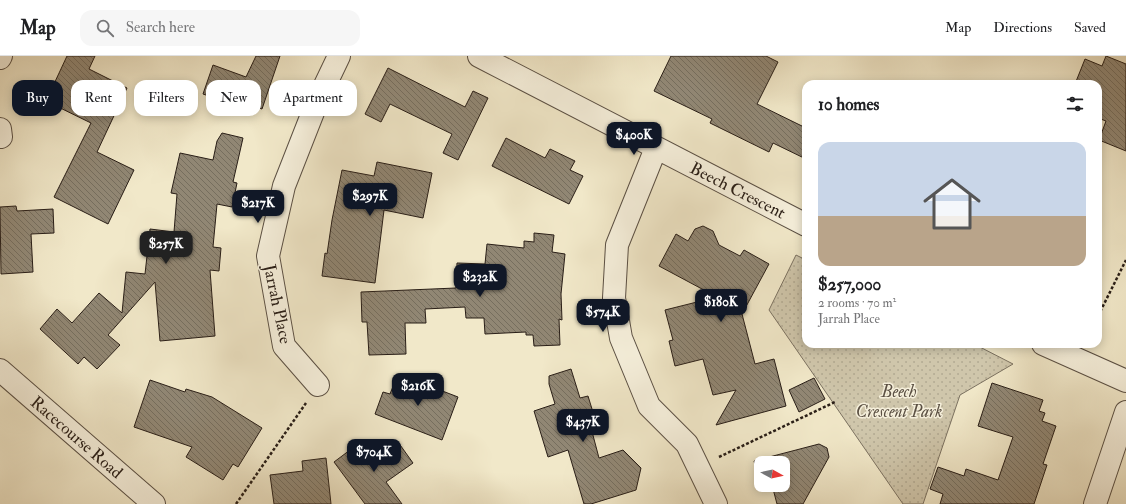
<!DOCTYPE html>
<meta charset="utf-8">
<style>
body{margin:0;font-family:"IM FELL Double Pica",serif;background:#f6f6f6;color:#202124;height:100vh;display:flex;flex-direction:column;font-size:15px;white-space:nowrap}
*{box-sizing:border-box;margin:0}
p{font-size:13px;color:#757577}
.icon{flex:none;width:22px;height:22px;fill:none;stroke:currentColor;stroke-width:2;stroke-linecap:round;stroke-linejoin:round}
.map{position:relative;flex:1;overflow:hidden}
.side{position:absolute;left:802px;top:24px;width:300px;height:268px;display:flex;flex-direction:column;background:#fff;border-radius:12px;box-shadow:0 2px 10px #0003}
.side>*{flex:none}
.top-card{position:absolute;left:12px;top:24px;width:380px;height:36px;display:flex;gap:8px}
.needle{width:26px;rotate:98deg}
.tools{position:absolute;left:754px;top:400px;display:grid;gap:8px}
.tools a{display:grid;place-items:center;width:36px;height:36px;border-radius:8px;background:#fff;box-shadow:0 2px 10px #0003;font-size:20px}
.price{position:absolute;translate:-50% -34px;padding:0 9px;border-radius:8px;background:#111827;color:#fff;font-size:13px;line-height:26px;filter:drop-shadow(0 1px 2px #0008)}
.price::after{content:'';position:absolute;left:50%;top:24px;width:12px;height:9px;margin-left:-6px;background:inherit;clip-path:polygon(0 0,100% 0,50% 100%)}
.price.current{background:#222;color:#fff}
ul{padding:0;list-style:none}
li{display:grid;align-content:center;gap:8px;height:212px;padding:0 16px}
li+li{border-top:1px solid #e0e0e0}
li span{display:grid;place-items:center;height:124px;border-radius:12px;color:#555}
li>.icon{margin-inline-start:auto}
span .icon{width:72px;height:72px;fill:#fffc;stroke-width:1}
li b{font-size:17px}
h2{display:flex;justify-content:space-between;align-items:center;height:48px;padding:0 16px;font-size:17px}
.tag{padding:0 14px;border-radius:12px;background:#fff;box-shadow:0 2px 10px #0003;font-size:14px;line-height:36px}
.tag.current{background:#111827;color:#fff}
header{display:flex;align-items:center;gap:24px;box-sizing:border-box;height:56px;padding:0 20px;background:#fff;border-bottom:1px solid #e0e0e0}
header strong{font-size:19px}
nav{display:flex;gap:22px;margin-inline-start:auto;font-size:14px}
.search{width:280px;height:36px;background:#f6f6f6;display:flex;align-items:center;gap:10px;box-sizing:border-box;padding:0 14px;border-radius:12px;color:#757577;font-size:15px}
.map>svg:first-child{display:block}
</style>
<header>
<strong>Map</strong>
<div class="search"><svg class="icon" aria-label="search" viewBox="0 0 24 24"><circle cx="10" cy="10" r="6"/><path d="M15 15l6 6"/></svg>Search here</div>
<nav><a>Map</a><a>Directions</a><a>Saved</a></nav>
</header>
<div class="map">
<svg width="1126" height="448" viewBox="0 0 1126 448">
<defs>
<pattern id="park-dots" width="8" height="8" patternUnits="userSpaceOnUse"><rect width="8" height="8" fill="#cfc6ab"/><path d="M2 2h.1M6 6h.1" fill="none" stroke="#b2aa92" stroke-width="1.8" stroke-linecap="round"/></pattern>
<pattern id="building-back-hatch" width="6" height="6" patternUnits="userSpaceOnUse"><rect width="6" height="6" fill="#918774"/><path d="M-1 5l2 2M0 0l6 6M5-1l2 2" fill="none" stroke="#766e5e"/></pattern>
</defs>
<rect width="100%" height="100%" fill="#f1e8c9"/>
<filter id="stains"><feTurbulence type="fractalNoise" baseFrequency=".005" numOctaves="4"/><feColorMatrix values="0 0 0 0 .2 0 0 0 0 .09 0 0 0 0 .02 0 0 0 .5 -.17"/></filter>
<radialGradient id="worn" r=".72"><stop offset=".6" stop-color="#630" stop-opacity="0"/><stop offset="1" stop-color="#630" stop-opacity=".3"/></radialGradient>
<!-- park -->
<path fill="url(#park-dots)" stroke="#7c7261" d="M796 199 806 204V288H974L1013 308 960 339 923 448H903L769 254Z"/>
<!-- building -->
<path fill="url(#building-back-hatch)" stroke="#291e17" d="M67 0H95L89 13 127 32 97 96 134 114 108 168 54 141 91 67 46 45Z
M256 0H280L262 53 256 51 255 56 203 38 213 9 246 21Z
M671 0H766L778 6 757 48 806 72V103L773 87 769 96 710 67 712 63 654 35Z
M1106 0 1126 8V95L1099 84 1106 65 1098 62V28H1075L1085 3 1102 10Z
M388 12 465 51 473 35 488 42 458 104 443 97 452 78 390 48 381 66 365 58Z
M222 77 243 82 233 126 237 127 232 151 217 148 213 191 221 192 219 215 210 214 215 280 160 285 155 226 108 279 120 289 97 313 84 301 78 308 40 273 57 253 72 267 99 237 122 257 126 216 145 218 150 173 174 176 177 138 171 137 180 97 213 104 217 85Z
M506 82 545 102 550 93 575 105 570 114 583 120 569 148 492 110Z
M377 106 432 117 423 162 384 154 375 227 322 220 325 197 327 198 332 164 342 114 374 120Z
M16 150 17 155 53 153 54 177 31 178 33 216 1 218 0 151Z
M703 170 713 175 719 189 740 200 744 194 769 208 742 258 755 308 774 303 786 350 716 369 736 334 713 339 703 303 675 310 669 285 673 284 665 254 717 241 659 210 676 178 688 185 695 173Z
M534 177 554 179 552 196 565 198 561 238 562 264 559 263 560 289 534 290 533 279H526V276L485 278 484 262H466L465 251 425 253 426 267H405L406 298 369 299 367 266H362L361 236 456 232 457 207 485 208 487 188 524 192V185L534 186Z
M571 313 580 342 588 340 596 366 590 368 599 402 623 394 641 412 636 434 591 448H584L568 394 548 401 534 355 555 348 549 328V320Z
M398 318 458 341 442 384 375 358 383 336 390 338Z
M814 322 825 343 799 356 789 334Z
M150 324 185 336 186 333 212 341 262 372 238 411 233 408 223 424 186 401 192 391 134 371Z
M992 327 1043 344 1039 355 1045 357 1042 365 1056 370 1043 408 1047 409 1034 448H940L943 438 930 433 938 411 964 420 966 413 998 424 1013 381 978 370Z
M398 386 413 407 386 426 402 448H365L334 406 358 388 371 406Z
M819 388 827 392 829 401 803 448H777L772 429H783V407H761V423L759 424 754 405Z
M326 402 331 448H274L270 419 303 415 302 405Z"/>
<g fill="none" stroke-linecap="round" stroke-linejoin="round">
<defs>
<path id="minor" d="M479 0 806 169
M0 2 1 0
M0 73 1 81
M656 92 617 189 614 242 621 282 649 350 687 388 716 448
M1043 288 1126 325
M0 314 154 448
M318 329 284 290 268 200 284 130 317 46 339 0
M1095 448 1126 356"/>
</defs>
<!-- minor casing -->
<use href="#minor" stroke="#5b5044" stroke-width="24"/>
<!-- path -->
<path stroke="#291e17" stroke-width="2.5" stroke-dasharray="3 2" stroke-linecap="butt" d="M1098 260 1126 204
M719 401 835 346
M236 448 306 347"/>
<!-- minor -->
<use href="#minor" stroke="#f6f0dc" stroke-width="22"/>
</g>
<g text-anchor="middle" stroke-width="3" stroke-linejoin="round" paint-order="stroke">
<!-- street labels -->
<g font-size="17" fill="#291e17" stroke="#f6f0dc">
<text transform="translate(738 134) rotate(27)" y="6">Beech Crescent</text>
<text transform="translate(278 248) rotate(78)" y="6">Jarrah Place</text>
<text transform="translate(77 381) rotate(41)" y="6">Racecourse Road</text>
</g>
<!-- park labels -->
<g font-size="17" font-style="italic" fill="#5b5043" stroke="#f6f0dc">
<text x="899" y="341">Beech<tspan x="899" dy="20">Crescent Park</tspan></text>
</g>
</g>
<rect width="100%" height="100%" filter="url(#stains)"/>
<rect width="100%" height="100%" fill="url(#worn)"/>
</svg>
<div class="tools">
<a><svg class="needle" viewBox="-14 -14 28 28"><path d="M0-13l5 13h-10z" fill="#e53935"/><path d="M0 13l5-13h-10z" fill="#757577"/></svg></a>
</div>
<b class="price" style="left:634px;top:100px">$400K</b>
<b class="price" style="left:370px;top:161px">$297K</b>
<b class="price" style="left:258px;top:168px">$217K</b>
<b class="price current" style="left:166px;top:209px">$257K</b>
<b class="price" style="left:480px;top:242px">$232K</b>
<b class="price" style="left:721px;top:267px">$180K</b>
<b class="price" style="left:603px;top:277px">$574K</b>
<b class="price" style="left:418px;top:351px">$216K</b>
<b class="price" style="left:583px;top:387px">$437K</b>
<b class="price" style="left:374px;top:417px">$704K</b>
<div class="top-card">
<a class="tag current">Buy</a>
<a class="tag">Rent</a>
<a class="tag">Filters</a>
<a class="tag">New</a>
<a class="tag">Apartment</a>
</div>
<section class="side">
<h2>10 homes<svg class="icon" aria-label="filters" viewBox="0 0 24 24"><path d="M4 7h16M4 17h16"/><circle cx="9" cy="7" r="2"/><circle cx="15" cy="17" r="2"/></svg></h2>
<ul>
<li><span style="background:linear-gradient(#c9d6e8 60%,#b9a48a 0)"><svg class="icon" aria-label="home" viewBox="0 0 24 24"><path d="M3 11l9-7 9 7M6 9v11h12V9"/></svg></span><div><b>$257,000</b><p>2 rooms · 70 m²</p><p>Jarrah Place</p></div></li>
</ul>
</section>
</div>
